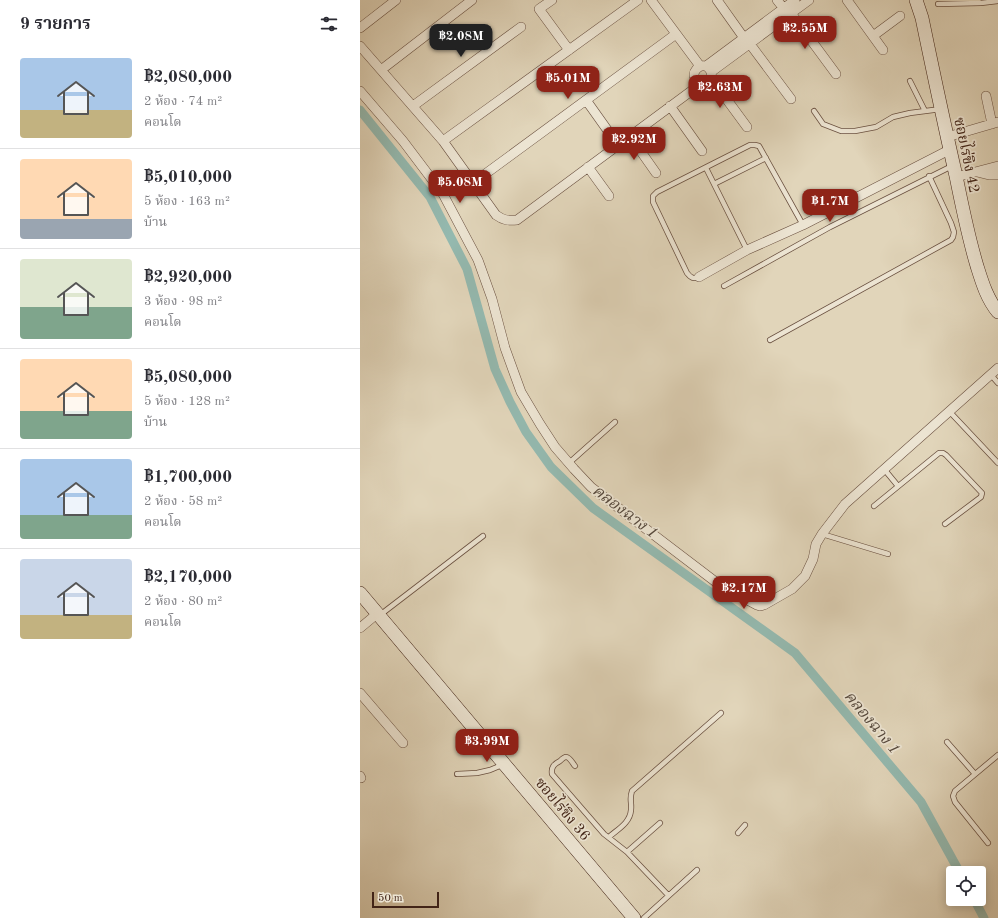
<!DOCTYPE html>
<html lang="th">
<meta charset="utf-8">
<style>
body{margin:0;font-family:"Old Standard TT","Noto Serif Thai",serif;background:#f2f2f3;color:#2b2b33;height:100vh;display:flex;flex-direction:column;font-size:15px;white-space:nowrap}
*{box-sizing:border-box;margin:0}
p{font-size:13px;color:#7c7c81}
.icon{flex:none;width:22px;height:22px;fill:none;stroke:currentColor;stroke-width:2;stroke-linecap:round;stroke-linejoin:round}
.map{position:relative;flex:1;overflow:hidden}
.details{display:flex;flex-direction:column;background:#fff;width:360px}
.details>*{flex:none}
.fabs{position:absolute;left:586px;top:866px;display:grid;gap:8px}
.fabs a{display:grid;place-items:center;width:40px;height:40px;border-radius:4px;background:#fff;box-shadow:0 2px 10px #0003;font-size:20px}
.scale{position:absolute;left:12px;bottom:10px;width:67px;box-sizing:border-box;padding-left:4px;border:2px solid #422417;border-top:0;font-size:11px;line-height:14px;white-space:nowrap;color:#422417;-webkit-text-stroke:3px #ece4d2;paint-order:stroke}
.price{position:absolute;translate:-50% -34px;padding:0 9px;border-radius:8px;background:#8f2418;color:#fff;font-size:13px;line-height:26px;filter:drop-shadow(0 1px 2px #0008)}
.price::after{content:'';position:absolute;left:50%;top:24px;width:12px;height:9px;margin-left:-6px;background:inherit;clip-path:polygon(0 0,100% 0,50% 100%)}
.price.active{background:#222;color:#fff}
ul{padding:0;list-style:none}
li{display:flex;align-items:center;gap:12px;height:100px;padding:0 20px}
li+li{border-top:1px solid #e1e1e2}
li span{display:grid;place-items:center;flex:none;width:112px;height:80px;border-radius:4px;color:#555}
li>.icon{margin-inline-start:auto}
span .icon{width:48px;height:48px;fill:#fffc;stroke-width:1}
li b{font-size:17px}
h2{display:flex;justify-content:space-between;align-items:center;height:48px;padding:0 20px;font-size:17px}
main{display:flex;flex:1;min-height:0}
.map>svg:first-child{display:block}
</style>
<main>
<section class="details">
<h2>9 รายการ<svg class="icon" aria-label="filters" viewBox="0 0 24 24"><path d="M4 7h16M4 17h16"/><circle cx="9" cy="7" r="2"/><circle cx="15" cy="17" r="2"/></svg></h2>
<ul>
<li><span style="background:linear-gradient(#a9c7e8 65%,#c2b280 0)"><svg class="icon" aria-label="home" viewBox="0 0 24 24"><path d="M3 11l9-7 9 7M6 9v11h12V9"/></svg></span><div><b>฿2,080,000</b><p>2 ห้อง · 74 m²</p><p>คอนโด</p></div></li>
<li><span style="background:linear-gradient(#ffd9b3 75%,#9aa5b1 0)"><svg class="icon" aria-label="home" viewBox="0 0 24 24"><path d="M3 11l9-7 9 7M6 9v11h12V9"/></svg></span><div><b>฿5,010,000</b><p>5 ห้อง · 163 m²</p><p>บ้าน</p></div></li>
<li><span style="background:linear-gradient(#dfe7d0 60%,#7fa58c 0)"><svg class="icon" aria-label="home" viewBox="0 0 24 24"><path d="M3 11l9-7 9 7M6 9v11h12V9"/></svg></span><div><b>฿2,920,000</b><p>3 ห้อง · 98 m²</p><p>คอนโด</p></div></li>
<li><span style="background:linear-gradient(#ffd9b3 65%,#7fa58c 0)"><svg class="icon" aria-label="home" viewBox="0 0 24 24"><path d="M3 11l9-7 9 7M6 9v11h12V9"/></svg></span><div><b>฿5,080,000</b><p>5 ห้อง · 128 m²</p><p>บ้าน</p></div></li>
<li><span style="background:linear-gradient(#a9c7e8 70%,#7fa58c 0)"><svg class="icon" aria-label="home" viewBox="0 0 24 24"><path d="M3 11l9-7 9 7M6 9v11h12V9"/></svg></span><div><b>฿1,700,000</b><p>2 ห้อง · 58 m²</p><p>คอนโด</p></div></li>
<li><span style="background:linear-gradient(#c9d6e8 70%,#c2b280 0)"><svg class="icon" aria-label="home" viewBox="0 0 24 24"><path d="M3 11l9-7 9 7M6 9v11h12V9"/></svg></span><div><b>฿2,170,000</b><p>2 ห้อง · 80 m²</p><p>คอนโด</p></div></li>
</ul>
</section>
<div class="map">
<svg width="638" height="918" viewBox="0 0 638 918">
<rect width="100%" height="100%" fill="#e1d5ba"/>
<filter id="stains"><feTurbulence type="fractalNoise" baseFrequency=".005" numOctaves="4"/><feColorMatrix values="0 0 0 0 .2 0 0 0 0 .09 0 0 0 0 .02 0 0 0 .5 -.17"/></filter>
<radialGradient id="worn" r=".72"><stop offset=".6" stop-color="#630" stop-opacity="0"/><stop offset="1" stop-color="#630" stop-opacity=".3"/></radialGradient>
<g fill="none" stroke-linecap="round" stroke-linejoin="round">
<!-- canal -->
<path stroke="#94b9af" stroke-width="9" d="M0 110 70 197 107 269 135 369 150 402 166 432 191 467 233 508 435 653 561 802 600 873
M614 899 624 918"/>
<defs>
<path id="lane" d="M578 4 621 3 638 1
M550 81 565 111
M454 111 463 124 481 131H495L516 127 533 117 550 113 581 109
M346 168 387 250
M354 184 406 158
M339 277C333 279 331 278 327 273L293 202V196L297 192 390 145H395L399 146 443 225
M364 286 470 227 592 166
M410 340 591 240 593 237 594 232 591 223 569 176
M631 375 638 383
M589 411 638 463
M209 463 255 422
M524 469 538 486
M514 506 579 453H583L586 455 622 493 621 497 585 524
M462 534 528 554
M20 615 123 536
M587 742 615 774
M215 766C213 764 210 757 206 757 204 757 201 760 200 761 194 764 191 767 192 774L237 826 244 834 267 852 308 895
M97 774 117 773 130 770 142 765
M378 833 385 825
M249 837C258 829 270 823 271 810 272 802 269 800 272 791L361 713
M628 843 595 802 593 796 595 791 638 755
M267 852 300 823
M284 918 337 870"/>
<path id="street" d="M192 0 179 9 209 50
M291 0 340 66
M357 0 384 38
M417 0 424 9
M487 0 523 50
M431 13 476 74
M0 28 36 0
M513 36 540 16
M390 44 431 99
M0 46 83 141 136 215C143 220 148 221 157 220L342 83C348 82 354 77 350 70 343 57 323 77 342 83
M346 66 435 0
M21 70 112 0
M351 72 449 0
M351 78 387 127
M0 91 43 141 83 194 118 260 132 299 145 348 161 392 180 424 195 447 214 469 231 487 361 586 397 605 400 606 404 605 432 589 445 576 453 559 456 544 462 534 485 504 638 368
M626 96 632 124
M226 100 258 145
M53 106 161 27
M310 106 342 151
M270 136 296 173
M587 137 638 122
M83 141 278 0
M228 167 249 196
M617 172 629 175H638
M596 177 638 166
M113 183 316 34
M339 277 387 250 443 225 589 150
M0 628 18 613
M0 693 43 743
M0 776 1 778"/>
<path id="secondary" d="M556 0 562 18C573 71 584 124 596 176 602 206 608 236 617 266 622 282 627 299 638 312
M0 593 274 918"/>
</defs>
<!-- lane casing -->
<use href="#lane" stroke="#6a5040" stroke-width="6"/>
<!-- street casing -->
<use href="#street" stroke="#6a5040" stroke-width="10"/>
<!-- secondary casing -->
<use href="#secondary" stroke="#422417" stroke-width="14"/>
<!-- lane -->
<use href="#lane" stroke="#ece4d2" stroke-width="4.5"/>
<!-- street -->
<use href="#street" stroke="#ece4d2" stroke-width="9"/>
<!-- secondary -->
<use href="#secondary" stroke="#ece4d2" stroke-width="13"/>
</g>
<g text-anchor="middle" stroke-width="3.5" stroke-linejoin="round" paint-order="stroke">
<!-- street labels -->
<g font-size="15" fill="#422417" stroke="#ece4d2">
<text transform="translate(607 155) rotate(78)" y="5">ซอยไร่ขิง 42</text>
<text transform="translate(203 809) rotate(50)" y="5">ซอยไร่ขิง 36</text>
</g>
<!-- water labels -->
<g font-size="16" font-style="italic" fill="#56493d" stroke="#ece4d2">
<text transform="translate(266 511) rotate(37)" y="6">คลองฉาง 1</text>
<text transform="translate(513 722) rotate(50)" y="6">คลองฉาง 1</text>
</g>
</g>
<rect width="100%" height="100%" filter="url(#stains)"/>
<rect width="100%" height="100%" fill="url(#worn)"/>
</svg>
<div class="fabs">
<a><svg class="icon" aria-label="locate" viewBox="0 0 24 24"><circle cx="12" cy="12" r="6"/><path d="M12 2v4M12 18v4M2 12h4M18 12h4"/></svg></a>
</div>
<div class="scale">50 m</div>
<b class="price" style="left:445px;top:50px">฿2.55M</b>
<b class="price active" style="left:101px;top:58px">฿2.08M</b>
<b class="price" style="left:208px;top:100px">฿5.01M</b>
<b class="price" style="left:360px;top:109px">฿2.63M</b>
<b class="price" style="left:274px;top:161px">฿2.92M</b>
<b class="price" style="left:100px;top:204px">฿5.08M</b>
<b class="price" style="left:470px;top:223px">฿1.7M</b>
<b class="price" style="left:384px;top:610px">฿2.17M</b>
<b class="price" style="left:127px;top:763px">฿3.99M</b>
</div>
</main>
